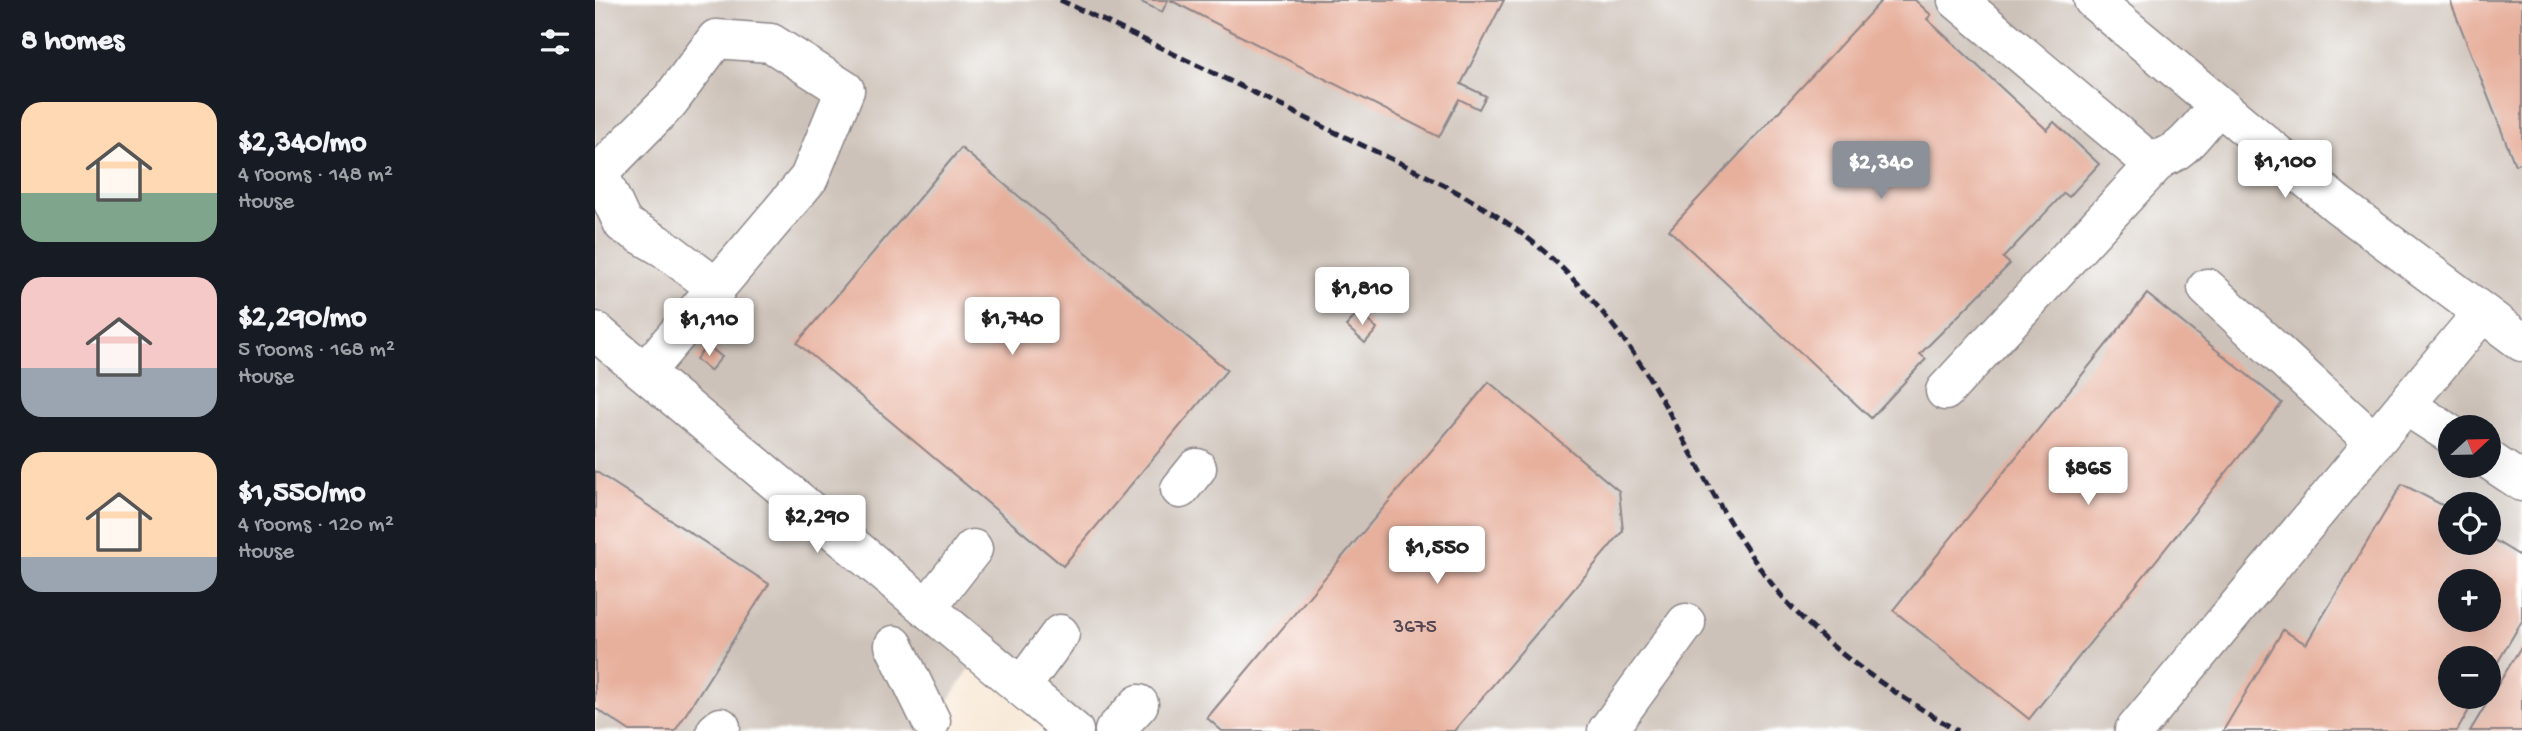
<!DOCTYPE html>
<meta charset="utf-8">
<style>
body{margin:0;font-family:"Gochi Hand",sans-serif;background:#20242c;color:#f1f3f6;height:100vh;display:flex;flex-direction:column;font-size:26px;white-space:nowrap}
*{box-sizing:border-box;margin:0}
p{font-size:23px;color:#9ea1a6}
.icon{flex:none;width:38px;height:38px;fill:none;stroke:currentColor;stroke-width:2;stroke-linecap:round;stroke-linejoin:round}
.map{position:relative;flex:1;overflow:hidden}
.sheet{display:flex;flex-direction:column;background:#171b24;width:595px}
.sheet>*{flex:none}
.needle{width:46px;rotate:68deg}
.fabs{position:absolute;left:1843px;top:415px;display:grid;gap:14px}
.fabs a{display:grid;place-items:center;width:63px;height:63px;border-radius:50%;background:#171b24;box-shadow:0 7px 28px #0002;font-size:35px}
.price{position:absolute;translate:-50% -60px;padding:0 16px;border-radius:7px;background:#fff;color:#222;font-size:23px;line-height:46px;filter:drop-shadow(0 2px 4px #0008)}
.price::after{content:'';position:absolute;left:50%;top:42px;width:21px;height:16px;margin-left:-10px;background:inherit;clip-path:polygon(0 0,100% 0,50% 100%)}
.price.selected{background:#8c9099;color:#fff}
ul{padding:0;list-style:none}
li{display:flex;align-items:center;gap:21px;height:175px;padding:0 21px}
li span{display:grid;place-items:center;flex:none;width:196px;height:140px;border-radius:21px;color:#555}
li>.icon{margin-inline-start:auto}
span .icon{width:84px;height:84px;fill:#fffc;stroke-width:1}
li b{font-size:30px}
h2{display:flex;justify-content:space-between;align-items:center;height:84px;padding:0 21px;font-size:30px}
main{display:flex;flex:1;min-height:0}
.map>svg:first-child{display:block}
</style>
<main>
<section class="sheet">
<h2>8 homes<svg class="icon" aria-label="filters" viewBox="0 0 24 24"><path d="M4 7h16M4 17h16"/><circle cx="9" cy="7" r="2"/><circle cx="15" cy="17" r="2"/></svg></h2>
<ul>
<li><span style="background:linear-gradient(#ffd9b3 65%,#7fa58c 0)"><svg class="icon" aria-label="home" viewBox="0 0 24 24"><path d="M3 11l9-7 9 7M6 9v11h12V9"/></svg></span><div><b>$2,340/mo</b><p>4 rooms · 148 m²</p><p>House</p></div></li>
<li><span style="background:linear-gradient(#f6c9c9 65%,#9aa5b1 0)"><svg class="icon" aria-label="home" viewBox="0 0 24 24"><path d="M3 11l9-7 9 7M6 9v11h12V9"/></svg></span><div><b>$2,290/mo</b><p>5 rooms · 168 m²</p><p>House</p></div></li>
<li><span style="background:linear-gradient(#ffd9b3 75%,#9aa5b1 0)"><svg class="icon" aria-label="home" viewBox="0 0 24 24"><path d="M3 11l9-7 9 7M6 9v11h12V9"/></svg></span><div><b>$1,550/mo</b><p>4 rooms · 120 m²</p><p>House</p></div></li>
</ul>
</section>
<div class="map">
<svg width="1927" height="731" viewBox="0 0 1927 731">
<rect width="100%" height="100%" fill="#fff"/>
<filter id="ink" filterUnits="userSpaceOnUse"><feTurbulence type="fractalNoise" baseFrequency=".0143" numOctaves="2"/><feDisplacementMap in="SourceGraphic" scale="14" xChannelSelector="R" yChannelSelector="G"/><feConvolveMatrix kernelMatrix="1 2 1 2 8 2 1 2 1" color-interpolation-filters="sRGB"/></filter>
<filter id="wash" filterUnits="userSpaceOnUse"><feTurbulence type="fractalNoise" baseFrequency=".00686" numOctaves="4" result="noise"/><feDisplacementMap in="SourceGraphic" scale="28" xChannelSelector="R" yChannelSelector="G"/><feGaussianBlur stdDeviation="1.57" result="paint"/><feColorMatrix in="noise" values="0 0 0 0 0 0 0 0 0 0 0 0 0 0 0 0 0 1.4 0 .05"/><feComposite in="paint" operator="in"/></filter>
<g filter="url(#wash)">
<rect width="100%" height="100%" fill="#f8e9d7"/>
<!-- industrial -->
<path fill="#cdc2b9" fill-rule="evenodd" d="M0 0H1927V731H490L386 651 334 731H0ZM1855 427H1894V466H1855ZM1855 504H1894V542H1855ZM1855 581H1894V620H1855ZM1855 658H1894V696H1855Z"/>
<g id="blocks">
<!-- building -->
<path fill="#e7b09d" fill-rule="evenodd" d="M542 0H573L567 12Z
M575 0H909L866 84 891 96 884 109 864 99 844 137Z
M1287 0H1320L1336 15 1332 19 1452 130 1459 122 1504 164 1474 197 1469 193 1408 258 1415 264 1325 354 1331 359 1276 418 1074 230Z
M1855 0H1927V162L1920 165Z
M366 148 632 370 468 566 202 343Z
M1552 294 1687 403 1434 719 1298 610Z
M764 312 782 329 770 343 751 326Z
M112 345 127 357 115 371 101 359Z
M894 382 1024 491 1028 531 859 731H627L612 718Z
M0 471 174 584 80 731H35L0 708Z
M1807 484 1855 509V542H1894V537L1927 557V621L1894 677V658H1855V696H1882L1862 731H1628L1688 630 1711 644ZM1855 581H1894V620H1855Z
M1927 645V731H1875Z"/>
</g>
</g>
<g filter="url(#ink)">
<use href="#blocks" fill-opacity="0" stroke="#8d8689" stroke-width="2"/>
<g fill="none" stroke-linecap="round" stroke-linejoin="round">
<defs>
<path id="minor" d="M1362 0 1553 160C1585 160 1603 128 1622 106
M1498 0 1742 204 1927 342
M1612 288 1779 442
M0 331 479 731
M50 372 214 178 250 90 176 43 121 39 74 102 4 173 28 224 69 248 122 288
M1350 391 1564 160
M1810 405 1855 434
M1894 460 1927 482
M585 489 602 468
M332 608 378 549
M299 645 336 721
M426 687 465 634
M121 731 126 727
M519 731 544 704
M1012 731 1091 623
M1539 731 1887 313"/>
</defs>
<!-- minor casing -->
<use href="#minor" stroke="#8d8689" stroke-width="41"/>
<!-- minor -->
<use href="#minor" stroke="#fff" stroke-width="38"/>
<!-- rail -->
<path stroke="#22223b" stroke-width="5" stroke-dasharray="10 5" stroke-linecap="butt" d="M465 0C554 42 642 84 729 127 816 169 905 204 973 274 1008 310 1039 350 1063 393 1104 464 1138 541 1192 602 1239 655 1302 695 1363 731"/>
</g>
</g>
<g text-anchor="middle" stroke-width="6" stroke-linejoin="round" paint-order="stroke">
<!-- number labels -->
<g font-size="21" fill="#534654">
<text x="820" y="632">3675</text>
</g>
</g>
</svg>
<div class="fabs">
<a><svg class="needle" viewBox="-14 -14 28 28"><path d="M0-13l5 13h-10z" fill="#e53935"/><path d="M0 13l5-13h-10z" fill="#9ea1a6"/></svg></a>
<a><svg class="icon" aria-label="locate" viewBox="0 0 24 24"><circle cx="12" cy="12" r="6"/><path d="M12 2v4M12 18v4M2 12h4M18 12h4"/></svg></a>
<a>+</a>
<a>−</a>
</div>
<b class="price" style="left:1690px;top:200px">$1,100</b>
<b class="price selected" style="left:1286px;top:201px">$2,340</b>
<b class="price" style="left:767px;top:327px">$1,810</b>
<b class="price" style="left:417px;top:357px">$1,740</b>
<b class="price" style="left:114px;top:358px">$1,110</b>
<b class="price" style="left:1493px;top:507px">$865</b>
<b class="price" style="left:222px;top:555px">$2,290</b>
<b class="price" style="left:842px;top:586px">$1,550</b>
</div>
</main>
